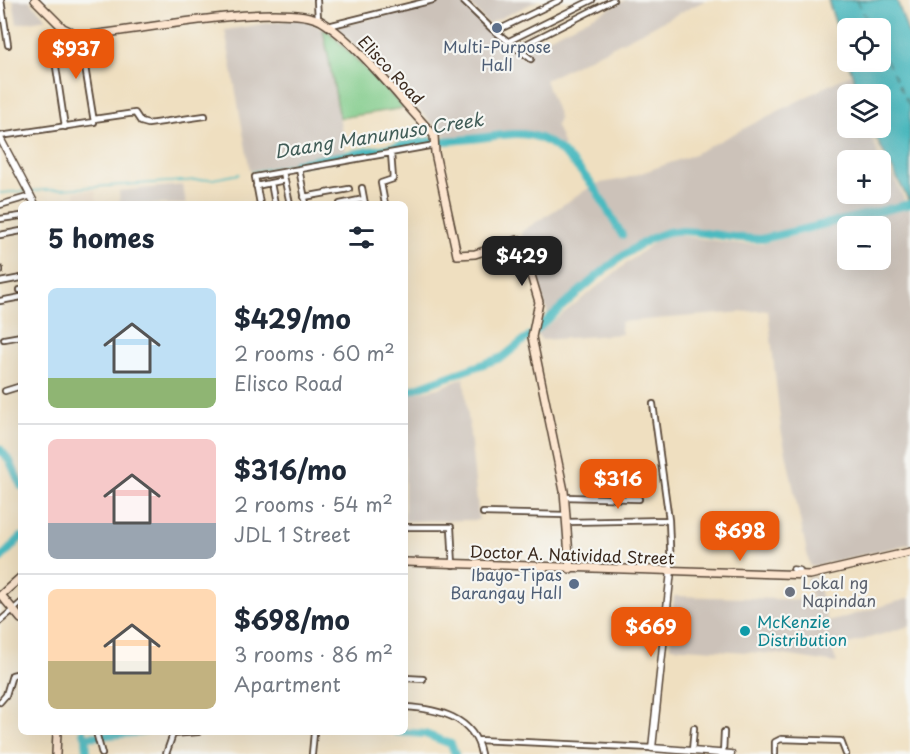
<!DOCTYPE html>
<meta charset="utf-8">
<style>
body{margin:0;font-family:"Playpen Sans",sans-serif;background:#f6f6f7;color:#1f2937;height:100vh;display:flex;flex-direction:column;font-size:22px;white-space:nowrap}
*{box-sizing:border-box;margin:0}
p{font-size:20px;color:#747a83}
.icon{flex:none;width:33px;height:33px;fill:none;stroke:currentColor;stroke-width:2;stroke-linecap:round;stroke-linejoin:round}
.map{position:relative;flex:1;overflow:hidden}
.side{position:absolute;left:18px;top:201px;width:390px;height:534px;display:flex;flex-direction:column;background:#fff;border-radius:9px;box-shadow:0 6px 24px #0002}
.side>*{flex:none}
.controls{position:absolute;left:837px;top:18px;display:grid;gap:12px}
.controls a{display:grid;place-items:center;width:54px;height:54px;border-radius:9px;background:#fff;box-shadow:0 6px 24px #0002;font-size:30px}
.price{position:absolute;translate:-50% -51px;padding:0 14px;border-radius:12px;background:#ea580c;color:#fff;font-size:20px;line-height:39px;filter:drop-shadow(0 2px 3px #0008)}
.price::after{content:'';position:absolute;left:50%;top:36px;width:18px;height:14px;margin-left:-9px;background:inherit;clip-path:polygon(0 0,100% 0,50% 100%)}
.price.selected{background:#222;color:#fff}
ul{padding:0;list-style:none}
li{display:flex;align-items:center;gap:18px;height:150px;padding:0 30px}
li+li{border-top:2px solid #e0e1e3}
li span{display:grid;place-items:center;flex:none;width:168px;height:120px;border-radius:9px;color:#555}
li>.icon{margin-inline-start:auto}
span .icon{width:72px;height:72px;fill:#fffc;stroke-width:1}
li b{font-size:26px}
h2{display:flex;justify-content:space-between;align-items:center;height:72px;padding:0 30px;font-size:26px}
.map>svg:first-child{display:block}
</style>
<div class="map">
<svg width="910" height="754" viewBox="0 0 910 754">
<rect width="100%" height="100%" fill="#f6f6f2"/>
<filter id="ink" filterUnits="userSpaceOnUse"><feTurbulence type="fractalNoise" baseFrequency=".0167" numOctaves="2"/><feDisplacementMap in="SourceGraphic" scale="12" xChannelSelector="R" yChannelSelector="G"/><feConvolveMatrix kernelMatrix="1 2 1 2 8 2 1 2 1" color-interpolation-filters="sRGB"/></filter>
<filter id="wash" filterUnits="userSpaceOnUse"><feTurbulence type="fractalNoise" baseFrequency=".008" numOctaves="4" result="noise"/><feDisplacementMap in="SourceGraphic" scale="24" xChannelSelector="R" yChannelSelector="G"/><feGaussianBlur stdDeviation="1.35" result="paint"/><feColorMatrix in="noise" values="0 0 0 0 0 0 0 0 0 0 0 0 0 0 0 0 0 1.4 0 .05"/><feComposite in="paint" operator="in"/></filter>
<g filter="url(#wash)">
<rect width="100%" height="100%" fill="#efdfc0"/>
<!-- built -->
<path fill="#e6d0b5" d="M95 190 97 204H76L75 191Z"/>
<!-- industrial -->
<path fill="#ccc2b9" fill-rule="evenodd" d="M13 0H29L47 19 17 24Z
M447 0H460L484 26 530 63 522 51 626 0H706L545 80 559 117 556 126 564 146 560 147 531 133 508 131 448 139 337 27Z
M466 0H539L488 24Z
M301 18 323 29 346 154 250 171 225 30Z
M851 74 857 94H848V128H868L880 160H848V194H880V161L895 180 906 203 758 237 728 236 697 229 658 232 635 245 549 317 521 232 595 184 624 179 690 156Z
M183 185 186 204H120L119 191Z
M910 208V544L810 567 781 429 768 310 620 322 622 334 542 340 537 334 659 238 676 235 740 244H761ZM848 226H880V260H848Z
M464 378 479 520 405 521V395L439 388Z
M816 577 828 622 910 598V626L832 649 837 663 777 654 670 647 674 596 812 600 807 578Z"/>
<!-- green -->
<path fill="#7fca88" stroke="#5d7a53" stroke-width="1.5" d="M323 29 328 31 404 108 340 118Z"/>
<!-- water -->
<path fill="#4bbac0" stroke="#43726f" stroke-width="1.5" d="M828 0H897L910 39V203L871 128H880V94H859L848 62H880V28H848L847 59Z"/>
<g fill="none" stroke-linecap="round" stroke-linejoin="round">
<!-- stream -->
<path stroke="#4bbac0" stroke-width="1.5" d="M252 172 297 163
M31 191 213 179 239 174
M0 193 26 191"/>
<!-- river -->
<path stroke="#4bbac0" stroke-width="8" d="M297 163 430 141C517 143 531 104 596 190
M599 195 622 235
M535 331C565 305 637 233 675 231 704 230 733 240 762 239L910 204
M405 392 503 357 529 336
M0 449 10 461 21 486
M0 559 21 537
M83 732 86 737 87 754
M397 732 425 734 451 744 455 754
M86 737 144 732"/>
<!-- ferry -->
<path stroke="#415c57" stroke-width="1.5" stroke-dasharray="8 6" stroke-linecap="butt" d="M857 0 871 28
M880 47 910 107"/>
</g>
</g>
<g filter="url(#ink)">
<g fill="none" stroke-linecap="round" stroke-linejoin="round">
<defs>
<path id="pedestrian" d="M793 569 800 570 801 575"/>
<path id="minor" d="M1 0 8 45
M317 0 318 19
M462 0 492 29 531 59
M328 26 433 0
M496 31 560 0
M509 41 592 0
M518 48 613 0
M94 119 135 113 141 122 148 124 205 116
M65 127 55 60 83 55
M0 136 94 122 80 36
M299 169 306 204
M283 172 290 204
M271 183 275 204
M256 186 285 180
M362 188 365 204
M304 197 349 189
M260 204 255 177 435 145
M340 204 364 199
M385 204 381 183 393 179 391 153
M0 205 31 196
M0 219 21 216
M0 235 21 231
M0 269V271
M0 282 21 278
M20 290H21
M0 301 21 297
M4 339 21 336
M5 391 21 386
M653 404 669 520 671 571
M565 497 639 499
M483 513 566 515
M567 522 669 520
M405 527H451L453 565
M0 621 21 603
M405 678 423 679
M0 702 6 695 12 675 21 673
M405 707C437 709 474 716 481 754
M96 732 102 754
M477 740 652 748
M692 751 694 728
M166 754 173 734 198 732
M312 754 314 733
M723 754 724 732
M775 754V742L781 739 841 741 846 754"/>
<path id="tertiary" d="M0 138 35 204
M671 571 652 748 731 754"/>
<path id="secondary" d="M35 0 63 28 80 36C132 32 282 0 321 21 358 43 402 102 434 135L435 153 457 255 475 254 518 240 522 245 539 302 532 337 564 491 570 569
M405 562 810 575 910 552
M21 577 1 595 21 619
M56 754 57 732"/>
</defs>
<!-- pedestrian casing -->
<use href="#pedestrian" stroke="#564536" stroke-width="7"/>
<!-- minor casing -->
<use href="#minor" stroke="#564536" stroke-width="8"/>
<!-- tertiary casing -->
<use href="#tertiary" stroke="#564536" stroke-width="9"/>
<!-- secondary casing -->
<use href="#secondary" stroke="#564536" stroke-width="10"/>
<!-- pedestrian -->
<use href="#pedestrian" stroke="#fff" stroke-width="4"/>
<!-- minor -->
<use href="#minor" stroke="#fff" stroke-width="4.5"/>
<!-- tertiary -->
<use href="#tertiary" stroke="#fff" stroke-width="6"/>
<!-- secondary -->
<use href="#secondary" stroke="#fce5cf" stroke-width="7"/>
</g>
</g>
<!-- markers -->
<g fill="#5c6f8a" stroke="#f6f6f2" stroke-width="2">
<circle cx="497" cy="28" r="6"/>
<circle cx="574" cy="584" r="6"/>
</g>
<circle fill="#6b7280" stroke="#f6f6f2" stroke-width="2" cx="790" cy="592" r="6"/>
<circle fill="#0f9aa8" stroke="#f6f6f2" stroke-width="2" cx="745" cy="631" r="6"/>
<g text-anchor="middle" stroke-width="4.5" stroke-linejoin="round" paint-order="stroke">
<!-- service labels -->
<g font-size="16" fill="#4e5e75" stroke="#f6f6f2">
<text x="497" y="53">Multi-Purpose<tspan x="497" dy="18">Hall</tspan></text>
<text x="562" y="581" text-anchor="end">Ibayo-Tipas<tspan x="562" dy="18">Barangay Hall</tspan></text>
</g>
<!-- street labels -->
<g font-size="16" fill="#3b2a1e" stroke="#f6f6f2">
<text transform="translate(391 70) rotate(47)" y="6">Elisco Road</text>
<text transform="translate(572 555) rotate(2)" y="6">Doctor A. Natividad Street</text>
</g>
<!-- worship labels -->
<g font-size="16" fill="#5b616d" stroke="#f6f6f2" text-anchor="start">
<text x="802" y="589">Lokal ng<tspan x="802" dy="18">Napindan</tspan></text>
</g>
<!-- culture labels -->
<g font-size="16" fill="#0d838f" stroke="#f6f6f2" text-anchor="start">
<text x="757" y="628">McKenzie<tspan x="757" dy="18">Distribution</tspan></text>
</g>
<!-- water labels -->
<g font-size="18" font-style="italic" fill="#415c57" stroke="#f6f6f2">
<text transform="translate(379 136) rotate(-9)" y="6">Daang Manunuso Creek</text>
</g>
</g>
</svg>
<div class="controls">
<a><svg class="icon" aria-label="locate" viewBox="0 0 24 24"><circle cx="12" cy="12" r="6"/><path d="M12 2v4M12 18v4M2 12h4M18 12h4"/></svg></a>
<a><svg class="icon" aria-label="layers" viewBox="0 0 24 24"><path d="M12 4l9 5-9 5-9-5zM3 14l9 5 9-5"/></svg></a>
<a>+</a>
<a>−</a>
</div>
<b class="price" style="left:76px;top:80px">$937</b>
<b class="price selected" style="left:522px;top:287px">$429</b>
<b class="price" style="left:618px;top:510px">$316</b>
<b class="price" style="left:740px;top:562px">$698</b>
<b class="price" style="left:651px;top:658px">$669</b>
<section class="side">
<h2>5 homes<svg class="icon" aria-label="filters" viewBox="0 0 24 24"><path d="M4 7h16M4 17h16"/><circle cx="9" cy="7" r="2"/><circle cx="15" cy="17" r="2"/></svg></h2>
<ul>
<li><span style="background:linear-gradient(#bfe0f5 75%,#8fb573 0)"><svg class="icon" aria-label="home" viewBox="0 0 24 24"><path d="M3 11l9-7 9 7M6 9v11h12V9"/></svg></span><div><b>$429/mo</b><p>2 rooms · 60 m²</p><p>Elisco Road</p></div></li>
<li><span style="background:linear-gradient(#f6c9c9 70%,#9aa5b1 0)"><svg class="icon" aria-label="home" viewBox="0 0 24 24"><path d="M3 11l9-7 9 7M6 9v11h12V9"/></svg></span><div><b>$316/mo</b><p>2 rooms · 54 m²</p><p>JDL 1 Street</p></div></li>
<li><span style="background:linear-gradient(#ffd9b3 60%,#c2b280 0)"><svg class="icon" aria-label="home" viewBox="0 0 24 24"><path d="M3 11l9-7 9 7M6 9v11h12V9"/></svg></span><div><b>$698/mo</b><p>3 rooms · 86 m²</p><p>Apartment</p></div></li>
</ul>
</section>
</div>
